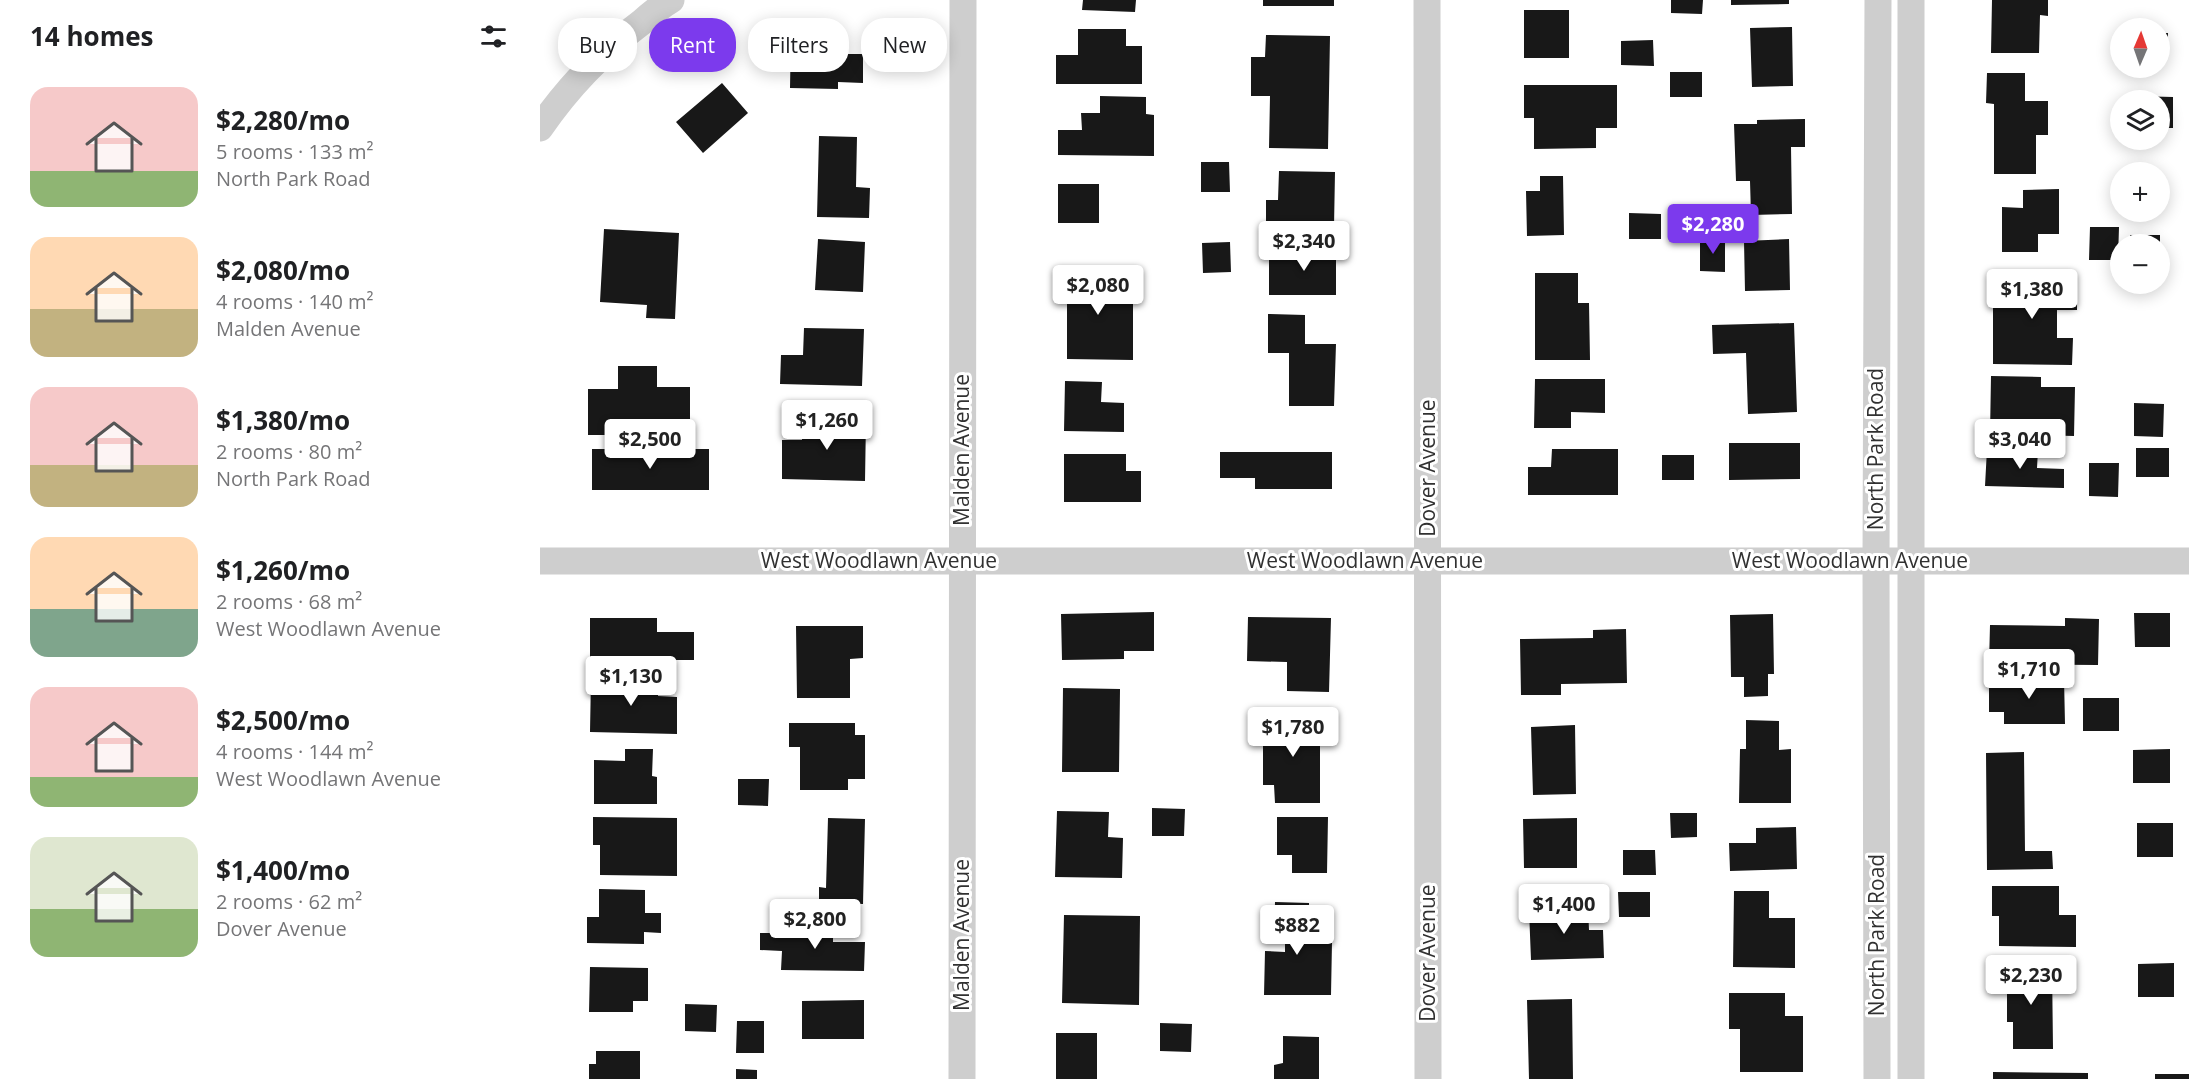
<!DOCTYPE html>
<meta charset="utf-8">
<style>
body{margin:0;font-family:"Open Sans",sans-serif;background:#f2f2f2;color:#202124;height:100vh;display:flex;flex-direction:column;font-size:22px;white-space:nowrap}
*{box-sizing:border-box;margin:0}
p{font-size:20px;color:#757577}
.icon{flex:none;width:33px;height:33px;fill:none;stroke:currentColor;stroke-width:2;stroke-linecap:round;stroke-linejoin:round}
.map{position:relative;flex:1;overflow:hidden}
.drawer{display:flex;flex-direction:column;background:#fff;width:540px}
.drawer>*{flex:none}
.hud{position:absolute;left:18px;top:18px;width:570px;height:54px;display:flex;gap:12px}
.needle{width:39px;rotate:2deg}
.tools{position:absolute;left:1570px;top:18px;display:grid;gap:12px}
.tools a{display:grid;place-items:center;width:60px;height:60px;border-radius:50%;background:#fff;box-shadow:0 3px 15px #0003;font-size:30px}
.price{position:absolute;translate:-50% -51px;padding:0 14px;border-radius:6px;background:#fff;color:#222;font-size:20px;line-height:39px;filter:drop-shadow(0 2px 3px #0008)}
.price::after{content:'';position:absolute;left:50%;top:36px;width:18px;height:14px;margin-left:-9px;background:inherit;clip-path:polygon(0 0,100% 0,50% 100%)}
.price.active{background:#7c3aed;color:#fff}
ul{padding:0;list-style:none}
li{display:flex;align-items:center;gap:18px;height:150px;padding:0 30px}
li span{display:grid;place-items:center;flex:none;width:168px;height:120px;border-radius:18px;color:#555}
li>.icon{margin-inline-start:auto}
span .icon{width:72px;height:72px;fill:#fffc;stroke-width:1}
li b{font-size:26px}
h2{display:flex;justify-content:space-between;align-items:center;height:72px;padding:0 30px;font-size:26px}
.pill{padding:0 21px;border-radius:24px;background:#fff;box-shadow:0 3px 15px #0003;font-size:21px;line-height:54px}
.pill.active{background:#7c3aed;color:#fff}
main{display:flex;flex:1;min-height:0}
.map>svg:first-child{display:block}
</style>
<main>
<section class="drawer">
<h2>14 homes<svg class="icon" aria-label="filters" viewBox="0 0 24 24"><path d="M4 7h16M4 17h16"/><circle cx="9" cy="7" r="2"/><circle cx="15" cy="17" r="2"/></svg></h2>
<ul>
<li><span style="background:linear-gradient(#f6c9c9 70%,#8fb573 0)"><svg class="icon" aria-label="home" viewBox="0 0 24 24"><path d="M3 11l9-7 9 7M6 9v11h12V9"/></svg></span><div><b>$2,280/mo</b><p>5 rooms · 133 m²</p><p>North Park Road</p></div></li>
<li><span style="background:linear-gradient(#ffd9b3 60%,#c2b280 0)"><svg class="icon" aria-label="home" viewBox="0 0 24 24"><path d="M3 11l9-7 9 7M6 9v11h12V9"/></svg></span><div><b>$2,080/mo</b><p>4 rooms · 140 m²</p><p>Malden Avenue</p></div></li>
<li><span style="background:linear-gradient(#f6c9c9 65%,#c2b280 0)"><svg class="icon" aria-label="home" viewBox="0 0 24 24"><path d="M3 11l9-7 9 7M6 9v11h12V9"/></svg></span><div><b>$1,380/mo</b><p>2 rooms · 80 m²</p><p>North Park Road</p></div></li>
<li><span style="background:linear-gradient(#ffd9b3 60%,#7fa58c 0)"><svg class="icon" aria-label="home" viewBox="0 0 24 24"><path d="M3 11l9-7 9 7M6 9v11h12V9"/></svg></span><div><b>$1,260/mo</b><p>2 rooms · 68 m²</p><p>West Woodlawn Avenue</p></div></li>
<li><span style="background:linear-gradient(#f6c9c9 75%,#8fb573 0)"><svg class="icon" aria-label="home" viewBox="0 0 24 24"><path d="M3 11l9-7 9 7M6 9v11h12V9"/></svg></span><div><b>$2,500/mo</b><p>4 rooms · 144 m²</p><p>West Woodlawn Avenue</p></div></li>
<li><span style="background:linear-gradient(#dfe7d0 60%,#8fb573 0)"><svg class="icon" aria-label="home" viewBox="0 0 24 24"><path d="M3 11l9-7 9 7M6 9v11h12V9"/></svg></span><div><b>$1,400/mo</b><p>2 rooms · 62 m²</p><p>Dover Avenue</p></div></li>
</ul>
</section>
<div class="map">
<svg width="1649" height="1079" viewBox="0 0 1649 1079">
<rect width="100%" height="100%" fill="#fff"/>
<!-- building -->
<path fill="#181818" d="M543 0H596L595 12 542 10Z
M723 0H794V6H723Z
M1131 0H1163L1162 14 1131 13Z
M1191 0H1249V4L1191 5Z
M1452 0H1508V16L1500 15 1499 53H1451Z
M984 10H1029V58H984Z
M1252 27 1253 86 1212 87 1210 28Z
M538 29H586V46H602V84H516V55H538Z
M251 32 301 33V54H323V83L298 82V89L250 88Z
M1620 33H1628L1627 59H1620Z
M726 35 790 36 788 149 729 148 730 96H711V57H725Z
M1113 40 1114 66 1081 65V41Z
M1130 72H1162V97H1130Z
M1447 73H1485V101H1508V135H1496V174H1454V104L1446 103Z
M182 83 208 113 163 153 136 122Z
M984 85H1077V128H1056V148L994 149V118H984Z
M560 96 606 97V114L614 115V156L518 155V130H542L541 113H560Z
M1594 96 1633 97V128H1620V100H1594Z
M1265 119V147H1251L1252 214 1211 215 1210 181H1196L1194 124H1217V120Z
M279 136 317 137 316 187 330 188 329 218 277 217Z
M661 162H689L690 192H661Z
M739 171 795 172 794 227 726 226V200H738Z
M1000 176H1023L1024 235 987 236 986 191H1000Z
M518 184H559V223H518Z
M1519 189V234H1498V252H1462V207L1483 208V190Z
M1089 213 1121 214V239H1089Z
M1550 227H1579L1578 260H1549Z
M64 229 139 233 135 319 106 318 107 305 60 302Z
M1590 235H1620V244H1590Z
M278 239 325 242 323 292 275 290Z
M1160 239H1185V272L1160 271Z
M1249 239 1250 290 1205 291 1204 241Z
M690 242 691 272 663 273 662 243Z
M749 245H796V295H729V258H749Z
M515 267 537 268V277L593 278V360L527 359V290L515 289Z
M995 273H1038V303H1049L1050 360H995Z
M1453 276 1537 277V310H1517V338H1533L1532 365 1453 364Z
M728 314 765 315V344H796L794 406H749V353H728Z
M1254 323 1257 412 1208 414 1206 353 1173 354 1172 325Z
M264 328 324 329 322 386 240 384 241 355H263Z
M78 366H117V387H150V435H48V389H78Z
M1451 376 1501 377V387H1535L1534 436 1450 434Z
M995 379H1065V413L1031 412V428H994Z
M525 381 562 382 561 402 584 403V432L524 431Z
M1594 403 1624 404 1623 437 1594 436Z
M262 418 326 419 325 481 242 479V440H262Z
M1189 443H1260V479L1189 480Z
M1596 448H1629V477H1596Z
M52 449H169V490H52Z
M1012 449H1078V495H988V467H1011Z
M1447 449 1498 450 1497 468 1524 469V488L1445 486Z
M680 452H792V489H715V478H680Z
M524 454H586V471H601V502H524Z
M1122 455H1154V480H1122Z
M1549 463H1579L1578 497 1549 496Z
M614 612V651H584V659L522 660 521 614Z
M1594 613H1630V647H1595Z
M1233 614 1234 674H1228V696L1204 697V677H1191L1190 615Z
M708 617 791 618 789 692 747 691V662L707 661Z
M50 618H117V632H154V660H50Z
M1525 618 1559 619 1558 665 1449 664 1450 625 1525 626Z
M256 626H323V658L310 659V698H257Z
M1086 629 1087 683 1021 684V695H981L980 639 1053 638V630Z
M51 677 118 679V696L137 697V734L50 732Z
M1524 678 1525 724H1464V712H1449V679Z
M523 688 580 689 579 772H522Z
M1543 698H1579V731H1543Z
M723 717H780V803H735L734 785H723Z
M1206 720 1239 721V750L1251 749V803H1199L1200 749H1206Z
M249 723H315V735H325V779H308V790H260V747H249Z
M1035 725 1036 794 993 795 991 727Z
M85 749H113L112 776 117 777V804H54V760L85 761Z
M1630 749V783H1593V750Z
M1484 752 1485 851H1512L1513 869 1447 870 1446 753Z
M198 779H229L228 806 198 805Z
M612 808 645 809 644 836H612Z
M517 811 569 812 568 837 583 838 582 878 515 877Z
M1130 813H1157V837L1131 838Z
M53 817 137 818V876L60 875V845H53Z
M737 817H788L787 873H752V855H737Z
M288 818 325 819 323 904 279 903V887L286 888Z
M1037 818V868H984L983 819Z
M1597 823H1633V857H1597Z
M1256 827 1257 869 1190 871 1189 843H1216V828Z
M1083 850H1115L1116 875H1083Z
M1452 886H1519V915H1536V947L1459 946V916H1452Z
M59 889 105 890V913H121V933L104 932V944L47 943V917H59Z
M1194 891H1229V918H1255V968L1193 967Z
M1078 892H1110V917H1079Z
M735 902 769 903V942H792L791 995H724L725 951 745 952V937H734Z
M1048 908 1049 930H1063L1064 958 991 960 989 910Z
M524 915 600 916 599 1005 522 1003Z
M258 927H293V942H325L324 971 241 970 242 951 220 950V933H258Z
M1634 963V997H1598V964Z
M1512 964 1513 1049H1473V1022H1467V965Z
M50 967 108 968V1001H93V1012H49Z
M1189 993H1245V1016H1263V1072H1200V1029H1189Z
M1032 999 1033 1079H989L987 1000Z
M324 1000V1039H262V1001Z
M145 1004 177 1005 176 1032 145 1031Z
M197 1021H224V1053H196Z
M620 1023 652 1024 651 1052 620 1051Z
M516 1033H557V1079H516Z
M743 1036 779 1037V1079H734V1065L743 1063Z
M56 1051H100V1079H49V1064H56Z
M196 1069 217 1070V1079H196Z
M1453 1072 1548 1073V1079H1453Z
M1615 1074H1649V1079H1615Z"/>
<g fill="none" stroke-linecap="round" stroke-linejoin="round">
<!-- minor -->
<path stroke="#cecece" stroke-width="27" d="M887 0 888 1079
M1371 0V1079
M0 128C28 87 62 52 102 22 111 14 121 6 131 0
M0 561H1649
M422 1079 423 0
M1337 1079 1336 561 1338 0"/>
</g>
<g text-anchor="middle" stroke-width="6" stroke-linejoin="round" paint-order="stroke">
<!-- street labels -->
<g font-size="21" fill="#313131" stroke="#fff">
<text transform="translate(1336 449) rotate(-90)" y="7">North Park Road</text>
<text transform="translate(422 450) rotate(-90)" y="7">Malden Avenue</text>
<text transform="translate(888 468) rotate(-90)" y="7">Dover Avenue</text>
<text x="339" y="568">West Woodlawn Avenue</text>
<text x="825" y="568">West Woodlawn Avenue</text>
<text x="1310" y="568">West Woodlawn Avenue</text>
<text transform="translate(422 935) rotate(-90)" y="7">Malden Avenue</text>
<text transform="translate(1337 935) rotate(-90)" y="7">North Park Road</text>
<text transform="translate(888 953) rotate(-90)" y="7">Dover Avenue</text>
</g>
</g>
</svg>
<div class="tools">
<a><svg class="needle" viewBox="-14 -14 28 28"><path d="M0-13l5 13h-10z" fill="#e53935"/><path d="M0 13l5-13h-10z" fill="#757577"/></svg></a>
<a><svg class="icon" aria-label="layers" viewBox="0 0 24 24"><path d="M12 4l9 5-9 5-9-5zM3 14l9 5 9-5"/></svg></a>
<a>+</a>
<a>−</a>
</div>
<b class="price active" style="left:1173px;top:255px">$2,280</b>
<b class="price" style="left:764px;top:272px">$2,340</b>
<b class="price" style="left:558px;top:316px">$2,080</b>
<b class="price" style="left:1492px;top:320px">$1,380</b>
<b class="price" style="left:287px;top:451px">$1,260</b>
<b class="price" style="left:110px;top:470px">$2,500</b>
<b class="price" style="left:1480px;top:470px">$3,040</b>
<b class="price" style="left:1489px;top:700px">$1,710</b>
<b class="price" style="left:91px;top:707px">$1,130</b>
<b class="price" style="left:753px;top:758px">$1,780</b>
<b class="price" style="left:1024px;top:935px">$1,400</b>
<b class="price" style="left:275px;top:950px">$2,800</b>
<b class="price" style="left:757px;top:956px">$882</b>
<b class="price" style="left:1491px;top:1006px">$2,230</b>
<div class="hud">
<a class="pill">Buy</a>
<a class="pill active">Rent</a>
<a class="pill">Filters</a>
<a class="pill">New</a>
</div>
</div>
</main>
